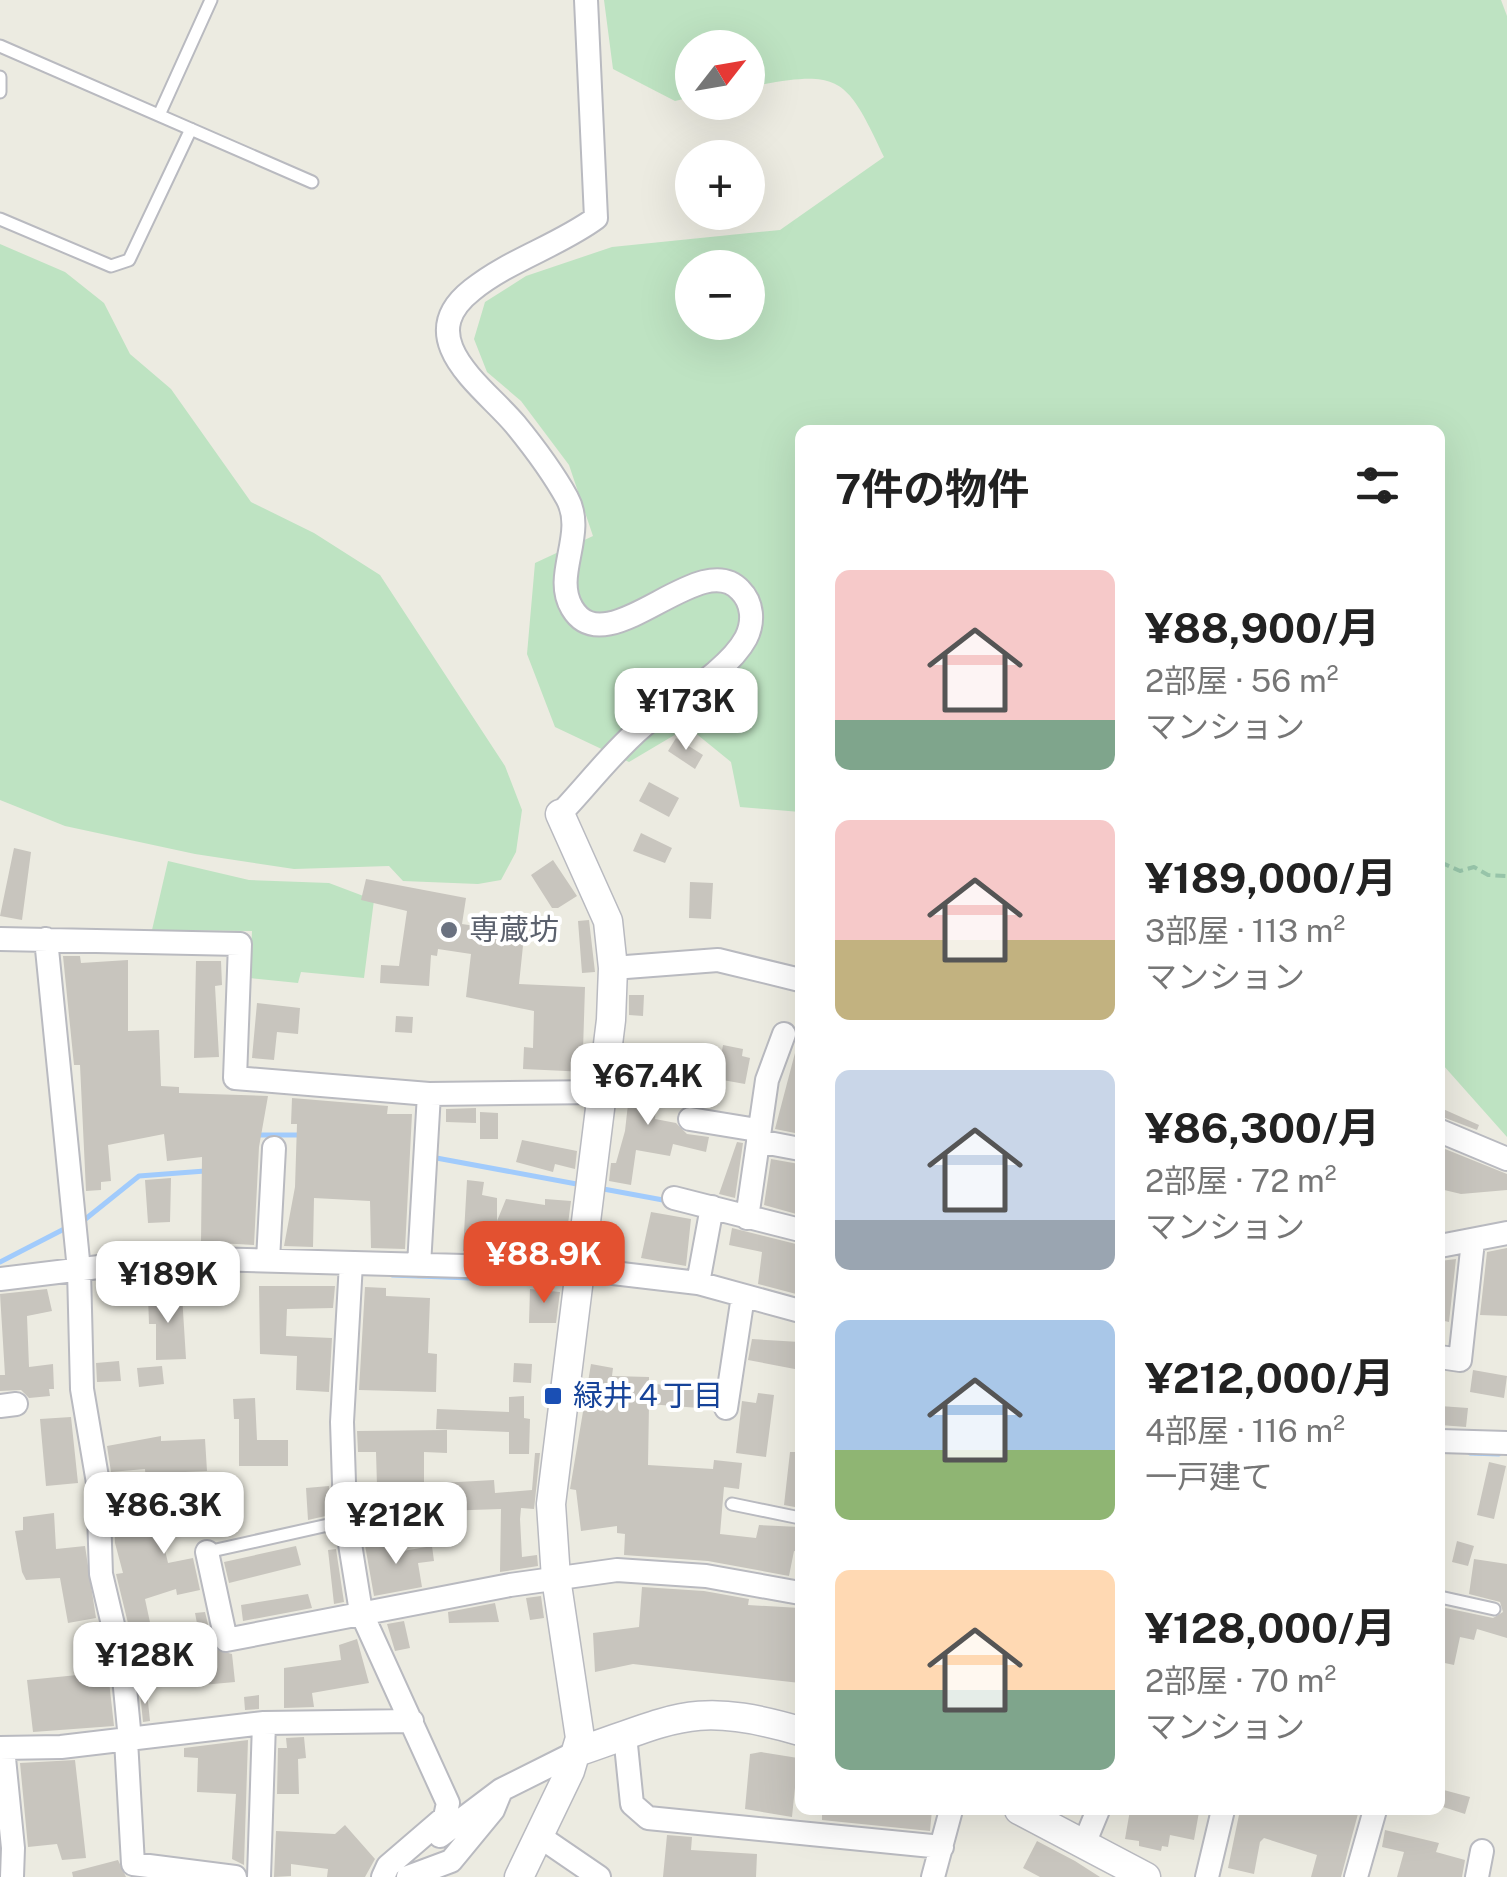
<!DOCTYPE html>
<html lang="ja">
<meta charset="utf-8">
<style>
body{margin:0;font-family:"Public Sans","Noto Sans JP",sans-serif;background:#f2f2f2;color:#222;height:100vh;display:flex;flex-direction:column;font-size:38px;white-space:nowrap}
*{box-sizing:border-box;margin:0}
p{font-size:32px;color:#767676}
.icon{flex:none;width:55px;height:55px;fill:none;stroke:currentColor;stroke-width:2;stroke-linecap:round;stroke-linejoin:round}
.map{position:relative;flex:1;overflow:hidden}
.details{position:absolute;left:795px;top:425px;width:650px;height:1390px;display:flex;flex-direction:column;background:#fff;border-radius:15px;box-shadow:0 10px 40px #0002}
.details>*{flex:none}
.needle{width:65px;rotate:59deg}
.tools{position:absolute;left:675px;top:30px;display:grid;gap:20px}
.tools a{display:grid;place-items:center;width:90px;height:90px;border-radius:50%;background:#fff;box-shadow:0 10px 40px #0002;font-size:50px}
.price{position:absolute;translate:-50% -85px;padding:0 22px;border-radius:20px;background:#fff;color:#222;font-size:32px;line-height:65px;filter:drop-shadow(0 2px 5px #0008)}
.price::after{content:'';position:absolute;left:50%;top:60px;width:30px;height:22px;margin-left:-15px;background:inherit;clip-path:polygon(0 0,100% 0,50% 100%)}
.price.on{background:#e35130;color:#fff}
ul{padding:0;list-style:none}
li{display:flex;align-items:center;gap:30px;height:250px;padding:0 40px}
li span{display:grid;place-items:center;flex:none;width:280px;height:200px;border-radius:15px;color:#555}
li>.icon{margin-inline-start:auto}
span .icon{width:120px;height:120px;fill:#fffc;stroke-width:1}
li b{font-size:42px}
h2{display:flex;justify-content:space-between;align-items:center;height:120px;padding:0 40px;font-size:42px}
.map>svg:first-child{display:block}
</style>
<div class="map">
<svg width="1507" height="1877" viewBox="0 0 1507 1877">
<rect width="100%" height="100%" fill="#ecebe1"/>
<!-- green -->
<path fill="#bee3c2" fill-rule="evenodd" d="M604 0H1501L1507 16V1137L1443 1065 1440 430H800V812L740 807 731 762 688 727 629 762 555 727 527 654 535 563 593 536 569 465 521 401 487 372 474 339 485 302 526 276 612 247 780 230 884 157C845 73 839 70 748 87V48H692V97L675 101 613 69ZM692 268H748V322H692Z
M0 244 65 272 104 303 130 354 171 389 251 502 314 533 380 575 505 766 522 810 516 852 501 880 478 884 403 881 389 866 294 869 195 854 65 826 0 800Z
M168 861 249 880 329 883 374 900 364 978 301 972 298 983 250 978 252 931 152 930Z"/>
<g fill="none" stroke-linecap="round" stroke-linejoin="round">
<!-- stream -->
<path stroke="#a1cbfc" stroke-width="5" d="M258 1135H302
M431 1157 582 1185
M598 1188 663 1200
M83 1221 139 1176 205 1171
M0 1262 68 1227
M392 1275 571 1282
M1470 1453 1499 1454"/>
</g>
<!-- building -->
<path fill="#c8c5be" d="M676 738 703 755 695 769 668 751Z
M649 782 679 798 669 817 639 801Z
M641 833 672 848 665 863 633 851Z
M14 848 31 852 22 920 0 916Z
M553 860 577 896 558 908H552L531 875Z
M366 879 466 898 462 924 502 930 504 914 526 917 519 984 585 987 583 1050 590 1051 587 1072 523 1069 524 1047 533 1048 534 1011 466 997 471 954 438 949 437 956 431 955 429 986 380 983 381 965 399 966 407 911 361 900Z
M690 882 713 883 711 919 689 918Z
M589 920 595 972 582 973 578 921Z
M63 956H80L81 963 128 960V1031L159 1030 161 1086 179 1087V1093L268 1096 259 1147 254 1245 201 1242 202 1157 167 1161 164 1134 108 1145 111 1181 101 1182V1190L86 1191 80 1065H74Z
M196 961H221L222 985 215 986 219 1057 194 1058Z
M629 995H644L643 1016 629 1015Z
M257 1003 300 1008 298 1034 277 1032 274 1060 252 1058Z
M396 1016 413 1017 412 1033 395 1032Z
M723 1045 743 1049 742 1056 750 1058 745 1084 717 1079Z
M795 1053H800V1113L795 1133 775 1129Z
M667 1062 714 1066 707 1107 685 1105 688 1086 664 1082Z
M632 1068 659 1071 655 1119 676 1123 687 1134 709 1137 706 1152 673 1144 670 1156 636 1150 631 1185 609 1181 611 1163H616L625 1131Z
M292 1098 388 1106 387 1114H412L405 1249 371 1248 370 1201 314 1198 313 1247 284 1246 295 1187 297 1124H291Z
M476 1108V1123L446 1122V1109Z
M1443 1109 1479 1125 1477 1130 1440 1116Z
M480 1112 498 1113V1139H480Z
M522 1140 577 1151 575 1169 555 1164 553 1172 516 1162Z
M737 1142 743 1143 735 1198 719 1194Z
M1440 1147 1507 1174V1190L1461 1194 1440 1189Z
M771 1159 799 1164 795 1186 800 1187V1215L764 1205Z
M171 1178 170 1222 148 1223 145 1180Z
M467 1180 484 1182 482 1195 497 1198V1221L506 1199 545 1205V1199L571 1201 568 1224 523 1223 522 1252 463 1251Z
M651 1212 691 1219 686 1266 641 1258Z
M732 1228 800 1245V1295L758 1284 762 1252 729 1245Z
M601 1241 618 1243 616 1258 599 1256Z
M1507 1248V1316L1480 1315 1487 1252Z
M1456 1259 1449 1322 1440 1320V1261Z
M259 1286H335L333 1308 287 1309 286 1336 332 1338 329 1392 296 1390 297 1356 260 1354Z
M365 1287 386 1288V1296L430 1298 428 1353 437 1354 436 1392 359 1390Z
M47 1289 52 1311 27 1316 29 1367 53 1364 54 1389H49L50 1396 29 1398 21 1390 0 1391V1375H5L0 1294Z
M530 1289 560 1292 556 1323H529Z
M182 1295 186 1359 156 1360V1324H149L148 1296Z
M752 1339 800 1342V1370L748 1360Z
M119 1361 121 1381 97 1382 96 1363Z
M514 1363 532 1364 531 1383 513 1382Z
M591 1364 613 1368 612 1376 649 1377V1383L713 1392 711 1409 649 1404 648 1465 713 1469 714 1460 742 1463 739 1489 724 1487 720 1534 756 1538 759 1525 800 1527V1552L794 1551 789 1576 708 1561 624 1555 625 1534 617 1533V1526L581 1531 576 1490 570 1489Z
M162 1366 164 1384 139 1387 137 1368Z
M1473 1370 1507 1376 1504 1398 1470 1392Z
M758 1393 774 1395 766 1457 736 1453 742 1401 756 1403Z
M524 1396V1418L530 1419 529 1454H509V1432L436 1429 437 1409 509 1412V1397Z
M255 1398 257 1440H288V1466H239V1419H234L233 1399Z
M1440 1406 1468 1408 1466 1427 1440 1425Z
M71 1417 78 1483 46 1486 40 1419Z
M447 1430V1453L424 1452V1484H398L399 1520H378L376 1452H358L357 1431Z
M161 1436V1441L205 1439 207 1471 164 1473 166 1504 198 1503 197 1497 224 1495 227 1529 209 1530 208 1516 175 1519 176 1532 161 1533 168 1563 193 1558 200 1590 177 1595 176 1589 145 1599 158 1660 202 1649 195 1613 205 1612 214 1649 232 1654 235 1682 202 1685V1677L147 1689 136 1656 116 1574 123 1573 115 1543 114 1508 147 1499 145 1469 111 1472 107 1446Z
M790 1452H800V1508L784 1505Z
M535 1453H540L534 1509 521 1508 520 1519 522 1557 537 1555 538 1566 500 1572 501 1509 441 1511 440 1483 494 1480 495 1493 532 1490Z
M1489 1462 1506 1466 1494 1519 1477 1515Z
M329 1486 330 1515 308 1520 306 1488Z
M54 1513 56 1549 85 1546 96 1618 68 1623 60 1578 26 1580 22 1572 15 1531 23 1530V1517Z
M401 1541 403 1551 432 1546 434 1561 418 1563 422 1587 374 1596 365 1545Z
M1457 1541 1474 1546 1468 1566 1452 1562Z
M296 1546 301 1565 229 1583 224 1562Z
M336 1549 344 1602 334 1604 328 1550Z
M1474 1559 1507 1564V1638L1477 1629 1474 1640 1460 1637 1454 1665 1440 1662 1441 1607 1493 1618 1503 1612 1500 1602 1469 1594Z
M642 1587 704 1591 749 1599 748 1605 800 1608V1683L633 1664 595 1672 593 1633 639 1627Z
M308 1594 312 1608 243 1621 241 1605Z
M541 1596 544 1618 530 1620 526 1598Z
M495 1603 499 1622 449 1623 448 1612Z
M404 1621 410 1648 395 1651 387 1624Z
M357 1639 369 1683 312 1693 314 1707 284 1708V1668L341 1660 339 1645Z
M108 1672 114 1726 33 1732 27 1680Z
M140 1692H147L150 1721 143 1722Z
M259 1695V1709L245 1710 244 1697Z
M304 1737 306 1758 298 1759 299 1794H277L278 1748H287L286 1738Z
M248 1740 244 1865 232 1859 236 1794 197 1792 198 1758 184 1757V1748Z
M761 1752 798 1758 792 1817 745 1809 750 1754Z
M75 1760 86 1858 62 1860 57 1844 28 1847 20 1763Z
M1440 1789 1470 1797 1465 1814 1440 1806Z
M822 1810H932L930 1831 822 1820Z
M1130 1810 1199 1812 1194 1840 1170 1835 1168 1847 1162 1846 1161 1851 1139 1846V1841L1125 1839Z
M1240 1810H1359L1341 1877H1311L1317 1855 1264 1838 1260 1842 1254 1874 1228 1868Z
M345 1825 375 1859 365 1877H327L328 1869 291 1864V1876L274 1877 276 1831 335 1834Z
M1385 1830 1439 1843 1436 1852 1465 1860 1462 1877H1397L1404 1852 1382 1847Z
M667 1835 692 1837 691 1850 757 1854 756 1877H663Z
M1037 1841 1075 1861 1100 1877H1040L1023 1868Z
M118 1860 126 1877H73L72 1872Z"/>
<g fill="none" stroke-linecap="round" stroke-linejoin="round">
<defs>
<path id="service" d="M0 46 312 182
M0 77V92
M159 115 211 0
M0 219 111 266 129 260 191 129
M732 1504 800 1518
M207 1552 346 1521
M1440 1597 1494 1609"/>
<path id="minor" d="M560 814C587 786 612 752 643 726 672 702 728 672 746 638 754 622 753 603 740 590 700 546 607 667 572 608 552 575 587 534 567 498 553 473 533 446 515 424 484 387 410 339 472 290 509 260 558 246 596 218L586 0
M0 939 240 944 235 1078 429 1094 603 1092
M46 939 79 1270 82 1389 98 1483 101 1574 123 1667 130 1740
M613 968 718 960 800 980
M690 1119 757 1130
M1440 1131 1507 1159
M758 1141 800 1149
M674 1198 800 1230
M747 1218 767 1080 784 1034
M1440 1246 1507 1233
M268 1260 274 1148
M351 1263 342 1422 345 1513 361 1612 448 1803 445 1817 388 1866 383 1877
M419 1265 429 1094
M0 1279 173 1258 579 1269 698 1283 800 1311
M698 1283 712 1207
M1440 1357 1460 1360 1473 1241
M0 1406 16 1404
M726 1408 743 1296
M1440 1441 1507 1443
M207 1552 226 1640 510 1585 617 1570 706 1576 800 1593
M625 1735 632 1804 648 1818 942 1847
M126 1740 133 1864 235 1877
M0 1748 61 1747 264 1723 412 1721
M3 1748 13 1848 12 1877
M440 1836 501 1790 577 1752
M539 1836 599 1877
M1084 1844 1098 1810
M259 1877 264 1723
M408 1877 451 1861 493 1810 500 1793
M933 1877 951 1810
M1207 1877 1223 1810
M1356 1877 1375 1810
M1477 1877 1482 1851"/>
<path id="tertiary" d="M577 1752C675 1719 694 1700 800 1731
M1019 1810 1146 1877
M519 1877 570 1771 580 1738 556 1578 551 1504 611 1020 613 968 608 921 560 814"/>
</defs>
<!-- service casing -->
<use href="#service" stroke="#b9bac0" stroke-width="15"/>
<!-- minor casing -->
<use href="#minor" stroke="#b9bac0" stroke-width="26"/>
<!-- tertiary casing -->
<use href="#tertiary" stroke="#b9bac0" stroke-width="31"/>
<!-- path -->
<path stroke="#97c4a9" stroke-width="4" stroke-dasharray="10 5" stroke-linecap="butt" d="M1440 862 1460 871 1474 867 1488 875 1507 876"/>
<!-- service -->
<use href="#service" stroke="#fff" stroke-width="11"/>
<!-- minor -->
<use href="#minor" stroke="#fff" stroke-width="22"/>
<!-- tertiary -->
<use href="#tertiary" stroke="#fff" stroke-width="28"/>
</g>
<!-- markers -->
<circle fill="#6b7280" stroke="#fff" stroke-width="4" cx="449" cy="930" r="10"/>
<rect fill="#1a4fb4" stroke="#fff" stroke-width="4" x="543" y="1386" width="20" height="20" rx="5"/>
<g text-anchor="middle" stroke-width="8" stroke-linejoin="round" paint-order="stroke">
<!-- worship labels -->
<g font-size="30" fill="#5b616d" stroke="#fff" text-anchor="start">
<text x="469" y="940">専蔵坊</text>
</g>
<!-- transit labels -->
<g font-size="30" fill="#164399" stroke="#fff" text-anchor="start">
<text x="573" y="1406">緑井４丁目</text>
</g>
</g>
</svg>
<div class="tools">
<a><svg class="needle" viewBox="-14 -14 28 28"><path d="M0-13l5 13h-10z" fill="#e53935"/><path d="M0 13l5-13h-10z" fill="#767676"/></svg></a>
<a>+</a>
<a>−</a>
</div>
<b class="price" style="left:686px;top:753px">¥173K</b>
<b class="price" style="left:648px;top:1128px">¥67.4K</b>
<b class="price on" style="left:544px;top:1306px">¥88.9K</b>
<b class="price" style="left:168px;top:1326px">¥189K</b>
<b class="price" style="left:164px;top:1557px">¥86.3K</b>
<b class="price" style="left:396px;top:1567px">¥212K</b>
<b class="price" style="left:145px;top:1707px">¥128K</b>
<section class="details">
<h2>7件の物件<svg class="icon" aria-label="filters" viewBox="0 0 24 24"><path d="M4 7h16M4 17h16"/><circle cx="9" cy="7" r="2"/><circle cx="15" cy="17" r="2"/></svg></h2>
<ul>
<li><span style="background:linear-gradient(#f6c9c9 75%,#7fa58c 0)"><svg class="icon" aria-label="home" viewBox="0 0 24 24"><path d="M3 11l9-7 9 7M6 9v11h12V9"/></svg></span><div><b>¥88,900/月</b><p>2部屋 · 56 m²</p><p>マンション</p></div></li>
<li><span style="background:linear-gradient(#f6c9c9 60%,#c2b280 0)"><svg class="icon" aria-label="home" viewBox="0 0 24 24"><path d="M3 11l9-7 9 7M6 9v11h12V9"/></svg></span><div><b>¥189,000/月</b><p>3部屋 · 113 m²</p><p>マンション</p></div></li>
<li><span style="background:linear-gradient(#c9d6e8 75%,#9aa5b1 0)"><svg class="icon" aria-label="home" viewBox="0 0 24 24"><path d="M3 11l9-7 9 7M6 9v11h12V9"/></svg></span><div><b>¥86,300/月</b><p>2部屋 · 72 m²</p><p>マンション</p></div></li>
<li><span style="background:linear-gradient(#a9c7e8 65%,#8fb573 0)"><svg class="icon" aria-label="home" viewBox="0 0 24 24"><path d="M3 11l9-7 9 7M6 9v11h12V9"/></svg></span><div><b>¥212,000/月</b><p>4部屋 · 116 m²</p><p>一戸建て</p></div></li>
<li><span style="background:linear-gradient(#ffd9b3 60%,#7fa58c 0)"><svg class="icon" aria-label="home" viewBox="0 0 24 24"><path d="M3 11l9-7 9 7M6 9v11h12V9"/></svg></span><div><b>¥128,000/月</b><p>2部屋 · 70 m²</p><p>マンション</p></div></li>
</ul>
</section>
</div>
